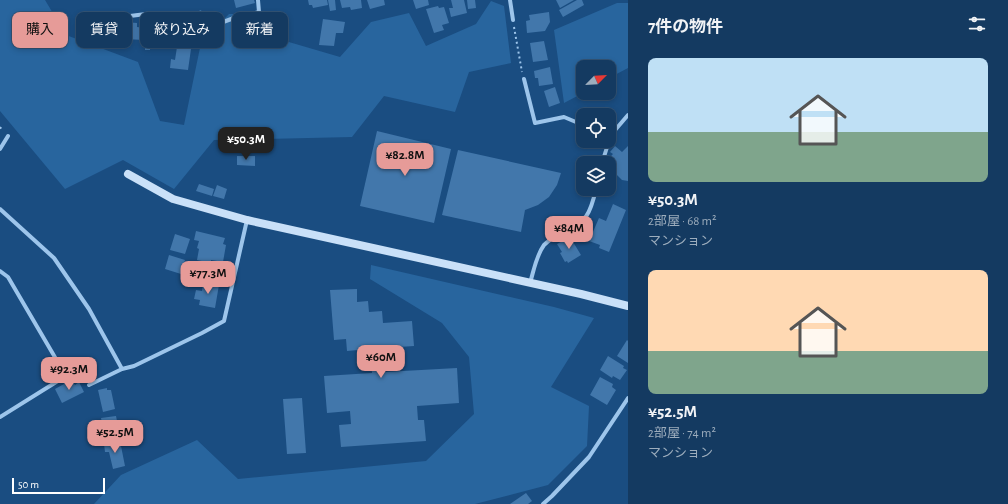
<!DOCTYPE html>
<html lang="ja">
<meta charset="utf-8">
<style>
body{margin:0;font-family:"Alegreya Sans","Noto Sans JP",sans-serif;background:#21456a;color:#f1f3f6;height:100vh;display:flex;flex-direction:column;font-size:15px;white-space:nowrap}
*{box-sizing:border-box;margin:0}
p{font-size:13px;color:#9dadbd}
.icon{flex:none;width:22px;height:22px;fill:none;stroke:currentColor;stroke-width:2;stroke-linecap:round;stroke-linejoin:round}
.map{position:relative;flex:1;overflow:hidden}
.details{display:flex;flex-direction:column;background:#143a61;width:380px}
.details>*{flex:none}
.top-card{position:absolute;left:12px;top:12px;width:380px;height:36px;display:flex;gap:8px}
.needle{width:26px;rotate:66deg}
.fabs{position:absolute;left:576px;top:60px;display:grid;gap:8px}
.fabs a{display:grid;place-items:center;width:40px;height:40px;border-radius:8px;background:#143a61;box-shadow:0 2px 6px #0003,0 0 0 1px #335476;font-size:20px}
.scale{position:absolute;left:12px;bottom:10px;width:93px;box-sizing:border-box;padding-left:4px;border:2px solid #fff;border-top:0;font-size:11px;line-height:14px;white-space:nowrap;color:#fff;-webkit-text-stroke:3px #1a4d81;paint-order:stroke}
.price{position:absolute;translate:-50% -34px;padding:0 9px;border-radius:8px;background:#e69b98;color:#111;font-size:13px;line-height:26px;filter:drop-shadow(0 1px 2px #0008)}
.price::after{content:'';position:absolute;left:50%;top:24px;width:12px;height:9px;margin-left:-6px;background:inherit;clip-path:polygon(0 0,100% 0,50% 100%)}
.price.on{background:#222;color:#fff}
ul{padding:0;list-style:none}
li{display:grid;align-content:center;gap:8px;height:212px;padding:0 20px}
li span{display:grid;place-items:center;height:124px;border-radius:8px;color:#555}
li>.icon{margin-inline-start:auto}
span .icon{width:72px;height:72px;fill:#fffc;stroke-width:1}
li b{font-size:17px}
h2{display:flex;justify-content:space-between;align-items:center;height:48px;padding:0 20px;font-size:17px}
.tag{padding:0 14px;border-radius:8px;background:#143a61;box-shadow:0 2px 6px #0003,0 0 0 1px #335476;font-size:14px;line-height:36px}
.tag.on{background:#e69b98;color:#111}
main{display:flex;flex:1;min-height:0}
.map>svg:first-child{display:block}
</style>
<main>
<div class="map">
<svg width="628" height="504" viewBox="0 0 628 504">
<rect width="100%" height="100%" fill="#1a4d81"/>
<!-- green -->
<path fill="#28659e" d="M0 0H45L66 35 138 62 160 121 184 125 201 43 229 14H269L282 40 340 57 371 22 409 13 426 46 476 24 491 1 504 6 511 63 469 72 455 112 384 96 352 137 214 140 174 189 123 160 65 189 0 111Z
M617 3H628V68L609 78V67H583V93L564 103 554 30Z
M371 265 554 307 594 318 551 387 589 406 587 446 548 485 475 504H94L121 475 197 440 238 479 426 461 474 414 469 357 442 323 370 279Z"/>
<!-- building -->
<path fill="#4277ab" d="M234 0H254L255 3 236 8Z
M308 0H327L328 5 313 8 312 5H309Z
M328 0H335L336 10 330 11Z
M340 0H361L362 8 351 10 350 7 342 8Z
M367 0H384L385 5 370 9Z
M413 0H428L429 5 416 9Z
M451 0H464L467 13 451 17 449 8H453Z
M467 0H475L476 8 468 9Z
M556 0H574L560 8Z
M577 0H582L584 5 563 17 559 10Z
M438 6 439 8 444 7 449 23 442 25 444 30 434 33 426 9Z
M201 10 202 13 206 12 209 19 205 21 206 23 198 27 192 14Z
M549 12 550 22 545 31 527 33 526 21 530 20 529 15Z
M170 13 188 18 184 31 166 27Z
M99 18 110 19 109 22 112 23 110 41 96 40Z
M323 19 345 22 343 33H336L334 46 319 45Z
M125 22 137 23V27L145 28 144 40 124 39Z
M145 40H150V50H145Z
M544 41 548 60 533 62 530 43Z
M177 47 191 49 188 70 170 68 171 59 175 60Z
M550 67 553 84 539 86 538 78H535L534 71Z
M555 87 560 103 549 107 544 91Z
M377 131 451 149 434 223 360 206Z
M615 146 622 152 628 146V181L622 180 609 167 611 165 609 162 612 159 610 157 613 154 610 152Z
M458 150 561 173 557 185 549 197 538 205 525 210 521 232 442 215Z
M237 156H255V166L237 165Z
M199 184 214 189 212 196 196 191Z
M217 185 227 189 224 199 213 196Z
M613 204 626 210 609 252 599 248 600 245 589 241 599 218 606 221Z
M196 231 225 238 223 244 226 245 223 262 211 260V263L197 260 199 249 197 248 199 241 194 240Z
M175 234 190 239 185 254 170 250Z
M570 237 581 255 568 263 567 261 565 262 560 253 562 252 557 244Z
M169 255 185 260 181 274 165 269Z
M203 282 219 285 215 308 199 305 200 300 194 299 196 290 202 291Z
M357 289V302L368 301 369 312 382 311 383 323 412 321 414 346 384 348 385 372 457 368 459 403 417 406 418 420H424L426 441 341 447 339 425 351 424 350 411 327 413 324 376 372 373 371 361 359 362 358 350 347 351 346 339 334 340 330 290Z
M627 340 628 341V363L617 356Z
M608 356 624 366 623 368 627 370 620 380 613 376 612 378 600 370Z
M600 377 613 384 612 387 616 390 607 405 590 395Z
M68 379 70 384 73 382 75 385 79 382 84 392 62 403 55 389 64 384 63 382Z
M107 388V390H111L115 409 103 412 98 390Z
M302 398 306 453 287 454 283 399Z
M116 416 120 435 105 438 101 418Z
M120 441 125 466 113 469 109 452H105L104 444Z
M526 493 532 501 528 504H510Z"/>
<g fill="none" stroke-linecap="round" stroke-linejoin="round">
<!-- path -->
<path stroke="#9dc5eb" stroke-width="2" stroke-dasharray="2 3" stroke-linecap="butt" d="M514 27 522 72
M0 127 3 131
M69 374 83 382"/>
<!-- street -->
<path stroke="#9dc5eb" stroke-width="4" d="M510 0 513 20
M93 13 122 17 154 13V36L190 43 215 25 234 18 259 12 258 0
M524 79 535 123 564 117 583 125
M610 136 628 115
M0 149 8 136
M602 163 609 141
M0 209 54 258 89 309 122 369 134 366 202 333 224 321 247 220
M0 271 8 277 63 371 61 379 0 417
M530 283C534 270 536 256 544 245 549 240 556 236 562 233 587 221 590 215 596 189
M89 385 122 369
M543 504 552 496 589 457 628 398"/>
<!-- secondary -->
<path stroke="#c9e0f8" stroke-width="8" d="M128 174 173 199 247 220 581 294 628 306"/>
</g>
</svg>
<div class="fabs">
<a><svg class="needle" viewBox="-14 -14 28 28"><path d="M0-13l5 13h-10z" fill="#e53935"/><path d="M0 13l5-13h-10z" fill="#9dadbd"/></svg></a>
<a><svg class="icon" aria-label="locate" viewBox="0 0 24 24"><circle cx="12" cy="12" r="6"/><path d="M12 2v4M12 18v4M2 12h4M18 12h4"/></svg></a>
<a><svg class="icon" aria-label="layers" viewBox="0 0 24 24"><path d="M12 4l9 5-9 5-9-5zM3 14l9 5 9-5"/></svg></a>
</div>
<div class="scale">50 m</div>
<b class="price on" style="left:246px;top:161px">¥50.3M</b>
<b class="price" style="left:405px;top:177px">¥82.8M</b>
<b class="price" style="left:569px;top:250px">¥84M</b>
<b class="price" style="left:208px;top:295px">¥77.3M</b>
<b class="price" style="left:381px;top:379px">¥60M</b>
<b class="price" style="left:69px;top:391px">¥92.3M</b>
<b class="price" style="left:115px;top:454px">¥52.5M</b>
<div class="top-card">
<a class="tag on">購入</a>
<a class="tag">賃貸</a>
<a class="tag">絞り込み</a>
<a class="tag">新着</a>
</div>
</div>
<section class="details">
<h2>7件の物件<svg class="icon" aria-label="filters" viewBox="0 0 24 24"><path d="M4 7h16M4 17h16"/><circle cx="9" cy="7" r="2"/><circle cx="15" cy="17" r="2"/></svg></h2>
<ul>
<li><span style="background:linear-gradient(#bfe0f5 60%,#7fa58c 0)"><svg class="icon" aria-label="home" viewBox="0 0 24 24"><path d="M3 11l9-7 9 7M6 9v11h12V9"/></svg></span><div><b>¥50.3M</b><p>2部屋 · 68 m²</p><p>マンション</p></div></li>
<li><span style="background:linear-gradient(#ffd9b3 65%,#7fa58c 0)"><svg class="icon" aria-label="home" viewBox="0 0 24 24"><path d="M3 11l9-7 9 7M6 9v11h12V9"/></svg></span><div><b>¥52.5M</b><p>2部屋 · 74 m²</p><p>マンション</p></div></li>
</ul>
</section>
</main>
